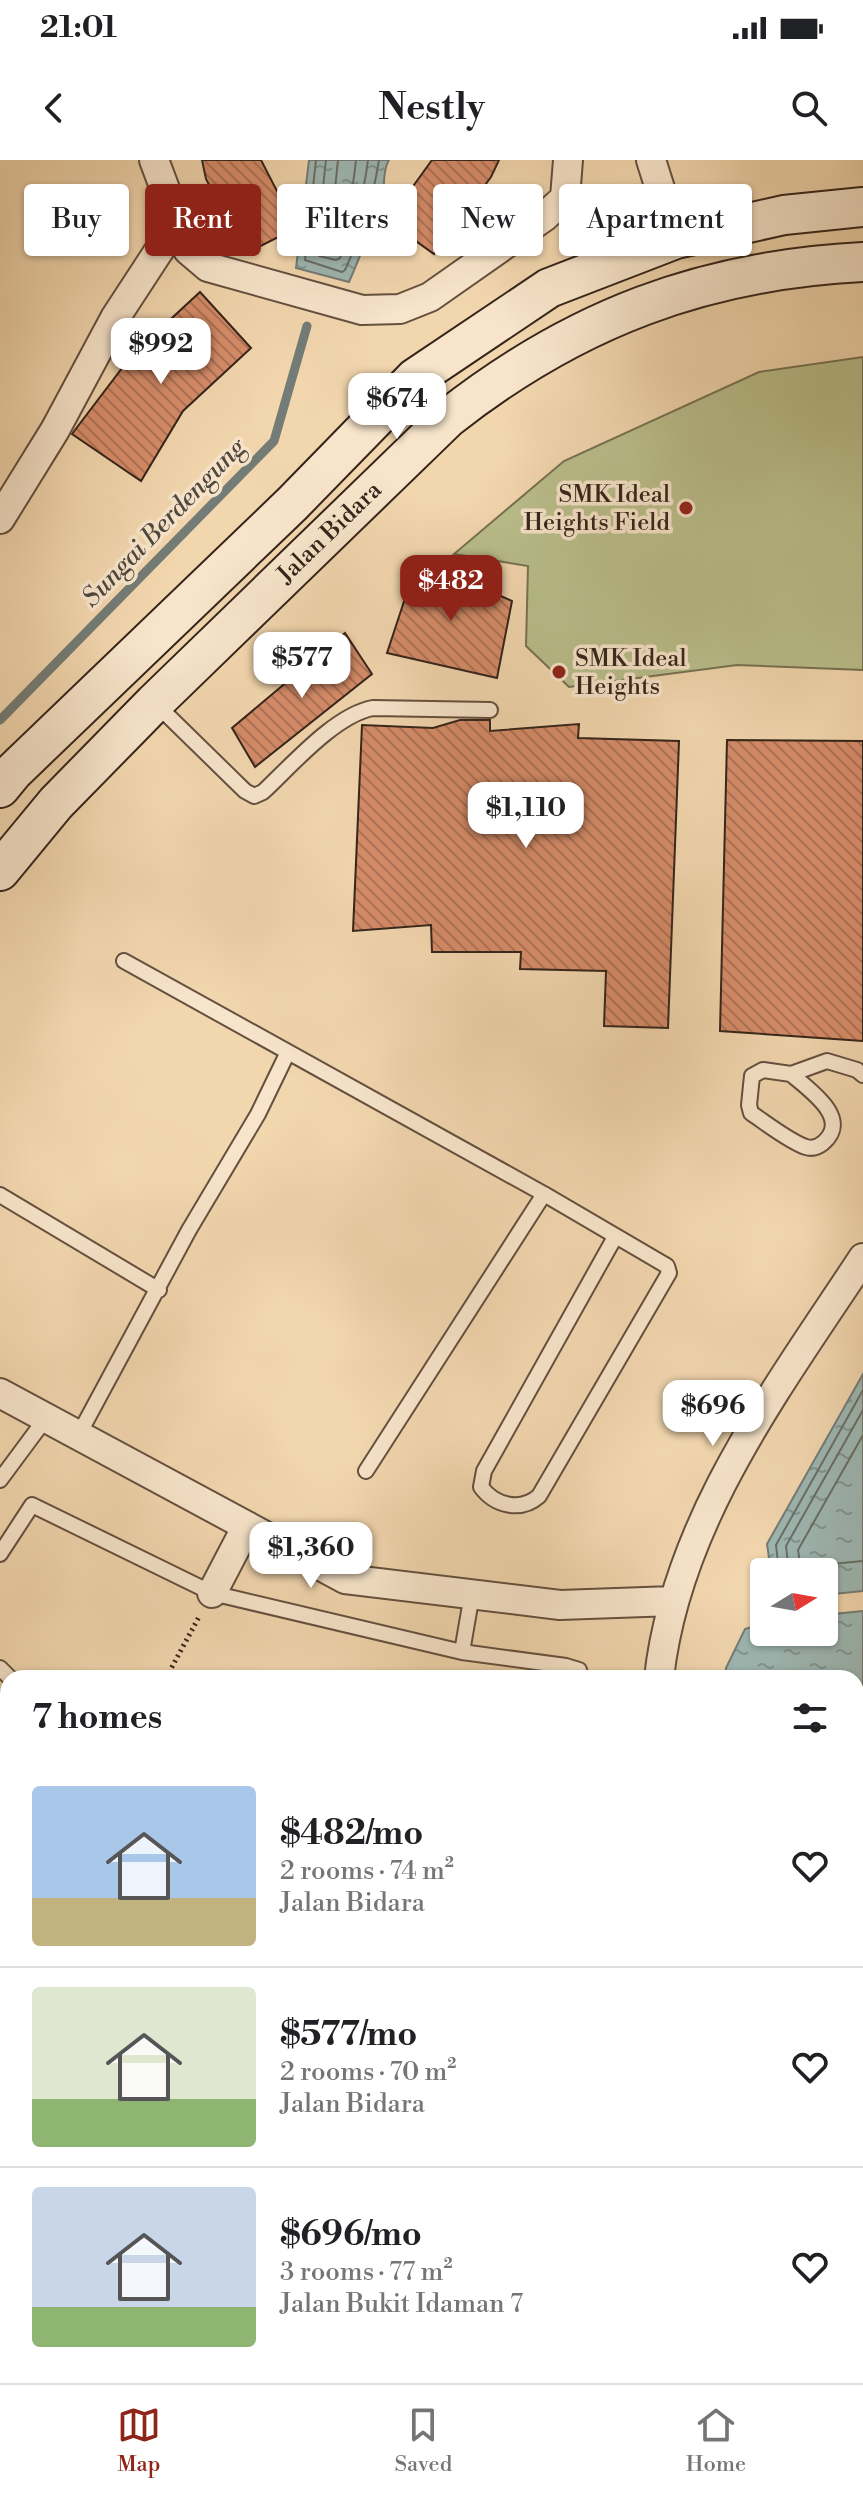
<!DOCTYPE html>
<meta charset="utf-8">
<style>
body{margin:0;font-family:"Libre Bodoni",serif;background:#f6f6f6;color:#202124;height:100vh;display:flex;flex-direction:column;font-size:30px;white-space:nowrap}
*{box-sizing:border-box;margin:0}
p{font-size:26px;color:#757577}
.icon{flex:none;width:44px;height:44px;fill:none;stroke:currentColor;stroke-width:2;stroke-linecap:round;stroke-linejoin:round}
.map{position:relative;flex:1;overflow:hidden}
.details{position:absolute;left:0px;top:1510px;width:864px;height:714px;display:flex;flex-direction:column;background:#fff;border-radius:24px 24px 0 0;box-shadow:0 2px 6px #0004}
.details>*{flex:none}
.guide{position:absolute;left:24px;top:24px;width:816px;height:72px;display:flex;gap:16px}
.needle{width:52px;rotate:79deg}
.tools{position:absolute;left:750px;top:1398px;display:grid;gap:16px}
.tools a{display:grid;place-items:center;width:88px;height:88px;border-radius:8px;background:#fff;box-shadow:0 2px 6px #0004;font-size:40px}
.price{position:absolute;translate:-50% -68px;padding:0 18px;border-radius:16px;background:#fff;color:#222;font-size:26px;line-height:52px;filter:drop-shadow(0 2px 4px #0008)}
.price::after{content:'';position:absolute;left:50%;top:48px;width:24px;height:18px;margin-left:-12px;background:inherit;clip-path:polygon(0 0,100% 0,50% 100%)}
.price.active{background:#8f2418;color:#fff}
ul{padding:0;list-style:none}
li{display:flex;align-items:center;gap:24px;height:200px;padding:0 32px}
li+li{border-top:2px solid #e0e0e0}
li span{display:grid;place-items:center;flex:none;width:224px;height:160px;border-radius:8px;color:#555}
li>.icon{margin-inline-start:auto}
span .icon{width:96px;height:96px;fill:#fffc;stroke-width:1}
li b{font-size:34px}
h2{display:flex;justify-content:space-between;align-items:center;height:96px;padding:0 32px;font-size:34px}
.tag{padding:0 28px;border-radius:8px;background:#fff;box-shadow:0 2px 6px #0004;font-size:28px;line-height:72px}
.tag.active{background:#8f2418;color:#fff}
.status{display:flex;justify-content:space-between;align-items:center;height:56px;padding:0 40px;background:#fff;direction:ltr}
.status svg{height:22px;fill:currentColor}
header{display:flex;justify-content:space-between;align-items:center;height:104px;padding:0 32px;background:#fff;font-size:36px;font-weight:700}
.dock{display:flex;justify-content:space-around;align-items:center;height:112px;border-top:2px solid #e0e0e0;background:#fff;font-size:22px;color:#757577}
.dock a{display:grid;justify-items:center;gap:4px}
.dock .active{color:#8f2418}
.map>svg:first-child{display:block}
</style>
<div class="status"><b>21:01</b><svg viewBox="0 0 49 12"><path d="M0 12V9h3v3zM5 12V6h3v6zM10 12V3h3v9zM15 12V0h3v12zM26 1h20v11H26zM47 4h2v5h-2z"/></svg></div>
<header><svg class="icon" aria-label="back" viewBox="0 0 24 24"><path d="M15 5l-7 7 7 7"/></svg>Nestly<svg class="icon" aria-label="search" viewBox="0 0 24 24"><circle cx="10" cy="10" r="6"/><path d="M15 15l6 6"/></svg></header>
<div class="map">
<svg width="863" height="2223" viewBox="0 0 863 2223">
<defs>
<pattern id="water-ripples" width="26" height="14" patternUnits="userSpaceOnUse" patternTransform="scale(2)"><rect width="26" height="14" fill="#9db7b3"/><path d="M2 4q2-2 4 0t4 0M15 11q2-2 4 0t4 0" fill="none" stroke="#819591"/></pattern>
<pattern id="building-back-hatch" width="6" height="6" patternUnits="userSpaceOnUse" patternTransform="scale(2)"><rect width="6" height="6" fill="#d68c69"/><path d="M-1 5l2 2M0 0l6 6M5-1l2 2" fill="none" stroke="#ae7256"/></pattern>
</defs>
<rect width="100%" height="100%" fill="#f2d6ae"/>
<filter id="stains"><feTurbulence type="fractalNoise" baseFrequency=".0025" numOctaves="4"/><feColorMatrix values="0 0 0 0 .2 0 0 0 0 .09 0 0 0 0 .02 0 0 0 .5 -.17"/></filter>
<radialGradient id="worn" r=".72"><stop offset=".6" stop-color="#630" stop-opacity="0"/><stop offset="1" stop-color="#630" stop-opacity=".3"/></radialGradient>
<!-- pitch -->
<path fill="#b9be8b" stroke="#767152" stroke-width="2" d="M863 197V510L737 505 569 527 526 486 528 406 454 394 564 301 759 212Z"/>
<!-- water -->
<path fill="url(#water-ripples)" stroke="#737c76" stroke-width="2" d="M309 0H389C383 9 385 20 383 31 374 63 362 92 349 122L296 108Z
M863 1214V1431L824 1435V1412H771L767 1384Z
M863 1451V1599L856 1600V1518H726V1508L745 1469 764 1463V1472H824V1455Z"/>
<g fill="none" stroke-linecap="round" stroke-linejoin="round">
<!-- shore -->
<path stroke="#686e66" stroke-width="2" d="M316 0 305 100 342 112 345 110C363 70 372 43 379 0
M326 0 316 92 319 96 336 100 340 98C354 66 364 35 368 0
M338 0 331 68 335 72C349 59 354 20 356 0
M863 1275 798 1390 801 1409 804 1412 821 1405 863 1401
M779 1412 776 1385 863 1230
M789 1412 786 1386 863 1250"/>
<!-- stream -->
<path stroke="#737c76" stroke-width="9" d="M0 560 274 281 307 166
M856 1662 863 1661
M0 1768 8 1769"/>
</g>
<!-- building -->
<path fill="url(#building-back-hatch)" stroke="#34241a" stroke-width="2" d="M202 0H261L296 68 245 94 206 19Z
M432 0H499L491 17 434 94 388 61Z
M200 132 251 188 183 251 141 321 72 274 132 195Z
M418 399 512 441 497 518 387 493Z
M345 473 372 514 255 607 232 568Z
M460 560H490V571L579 564 578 578 679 581 668 868 604 866 606 811 520 809 521 792H432L431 765 353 771 362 565 433 568Z
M727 580 863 581V881L720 871Z"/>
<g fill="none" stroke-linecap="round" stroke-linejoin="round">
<defs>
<path id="lane" d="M155 543 245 631 254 636 263 632C292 605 335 555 373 548L490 550
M124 801 544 1034 667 1106 669 1113 539 1336C521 1352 495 1346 481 1327L484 1311 615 1077
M791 914C809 930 852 958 823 983 818 987 812 989 806 987 790 982 766 963 751 953L749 945 752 916 763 910 791 914 827 901 857 910 863 915
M0 1035 159 1130
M78 1276 189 1070 258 954 287 894
M366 1311 544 1034
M0 1320 46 1258
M0 1394 32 1345 212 1433 462 1492 566 1506 579 1510 581 1518
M462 1492 472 1434
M0 1508 10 1518
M0 1701 8 1702
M856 1759 863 1758
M856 1902 863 1901"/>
<path id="street" d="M154 0 188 90 208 107 362 150 400 149 430 137 544 57 565 38 568 0
M651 0 676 79
M0 359 55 270 115 158 177 63
M0 1233 345 1419 560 1445 673 1441
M212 1433 247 1366
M659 1518C676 1361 779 1226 863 1098
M856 1703 863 1702
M0 1858H8
M404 2216 405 2223
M708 2216 709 2223"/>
<path id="secondary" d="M0 628 14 611 292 344 415 218 549 128 676 79 784 55 863 47
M0 711 56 643 154 543 448 258C574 159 703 110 863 102"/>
</defs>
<!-- lane casing -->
<use href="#lane" stroke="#64503f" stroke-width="18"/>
<!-- street casing -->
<use href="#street" stroke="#64503f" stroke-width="32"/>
<!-- secondary casing -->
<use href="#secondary" stroke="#34241a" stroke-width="42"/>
<!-- path -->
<path stroke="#34241a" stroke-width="5" stroke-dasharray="2 4" stroke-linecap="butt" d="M166 1518 200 1455
M0 1543 8 1547"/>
<!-- lane -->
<use href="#lane" stroke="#f7e4ca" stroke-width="14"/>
<!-- street -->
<use href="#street" stroke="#f7e4ca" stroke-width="28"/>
<!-- secondary -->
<use href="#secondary" stroke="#f7e4ca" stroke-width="38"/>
</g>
<!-- markers -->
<g fill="#8f2418" stroke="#f7e4ca" stroke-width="3">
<circle cx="686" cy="348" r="8"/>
<circle cx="559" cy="512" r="8"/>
</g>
<g text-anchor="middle" stroke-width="7" stroke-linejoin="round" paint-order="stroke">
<!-- poi labels -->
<g font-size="24" fill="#34241a" stroke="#f7e4ca" text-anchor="end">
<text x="670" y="342">SMK Ideal<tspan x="670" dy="28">Heights Field</tspan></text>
<text x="575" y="506" text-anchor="start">SMK Ideal<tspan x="575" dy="28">Heights</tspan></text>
</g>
<!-- street labels -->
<g font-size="24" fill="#34241a" stroke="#f7e4ca">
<text transform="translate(329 372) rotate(-44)" y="8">Jalan Bidara</text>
</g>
<!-- water labels -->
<g font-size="26" font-style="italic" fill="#4e4940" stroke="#f7e4ca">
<text transform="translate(163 362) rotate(-46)" y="9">Sungai Berdengung</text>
</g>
</g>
<rect width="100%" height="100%" filter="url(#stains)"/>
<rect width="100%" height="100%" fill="url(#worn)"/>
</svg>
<div class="tools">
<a><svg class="needle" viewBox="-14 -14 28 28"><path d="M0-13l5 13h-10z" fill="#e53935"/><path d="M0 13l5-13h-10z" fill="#757577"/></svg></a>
</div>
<b class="price" style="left:161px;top:226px">$992</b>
<b class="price" style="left:397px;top:281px">$674</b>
<b class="price active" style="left:451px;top:463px">$482</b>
<b class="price" style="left:302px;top:540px">$577</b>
<b class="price" style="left:526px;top:690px">$1,110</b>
<b class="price" style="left:713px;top:1288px">$696</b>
<b class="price" style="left:311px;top:1430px">$1,360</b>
<div class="guide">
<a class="tag">Buy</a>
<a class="tag active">Rent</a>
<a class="tag">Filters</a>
<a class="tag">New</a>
<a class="tag">Apartment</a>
</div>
<section class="details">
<h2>7 homes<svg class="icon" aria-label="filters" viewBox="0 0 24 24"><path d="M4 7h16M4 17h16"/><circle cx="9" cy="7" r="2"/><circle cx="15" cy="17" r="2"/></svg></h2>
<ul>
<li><span style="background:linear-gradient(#a9c7e8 70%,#c2b280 0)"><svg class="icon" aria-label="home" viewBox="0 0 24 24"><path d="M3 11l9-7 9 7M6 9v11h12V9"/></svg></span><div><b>$482/mo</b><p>2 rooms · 74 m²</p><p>Jalan Bidara</p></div><svg class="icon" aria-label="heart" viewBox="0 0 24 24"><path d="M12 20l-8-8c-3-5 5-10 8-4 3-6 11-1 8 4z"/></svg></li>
<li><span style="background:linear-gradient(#dfe7d0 70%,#8fb573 0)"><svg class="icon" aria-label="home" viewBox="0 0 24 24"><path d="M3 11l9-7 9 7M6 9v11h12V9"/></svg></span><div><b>$577/mo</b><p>2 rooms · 70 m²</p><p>Jalan Bidara</p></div><svg class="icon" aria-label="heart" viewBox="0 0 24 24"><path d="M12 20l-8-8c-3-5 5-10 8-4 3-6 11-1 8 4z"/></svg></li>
<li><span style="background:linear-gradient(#c9d6e8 75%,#8fb573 0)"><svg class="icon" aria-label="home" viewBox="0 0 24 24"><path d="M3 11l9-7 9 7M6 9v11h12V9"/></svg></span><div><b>$696/mo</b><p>3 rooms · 77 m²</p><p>Jalan Bukit Idaman 7</p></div><svg class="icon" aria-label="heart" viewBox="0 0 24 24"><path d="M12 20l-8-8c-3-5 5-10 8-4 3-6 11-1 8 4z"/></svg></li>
</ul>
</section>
</div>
<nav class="dock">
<a class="active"><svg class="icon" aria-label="map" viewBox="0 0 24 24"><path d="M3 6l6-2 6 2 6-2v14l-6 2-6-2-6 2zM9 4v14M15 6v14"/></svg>Map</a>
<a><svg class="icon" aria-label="saved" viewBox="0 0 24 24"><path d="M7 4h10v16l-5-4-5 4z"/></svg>Saved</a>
<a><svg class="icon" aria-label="home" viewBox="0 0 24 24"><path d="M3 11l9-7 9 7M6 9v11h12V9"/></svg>Home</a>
</nav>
